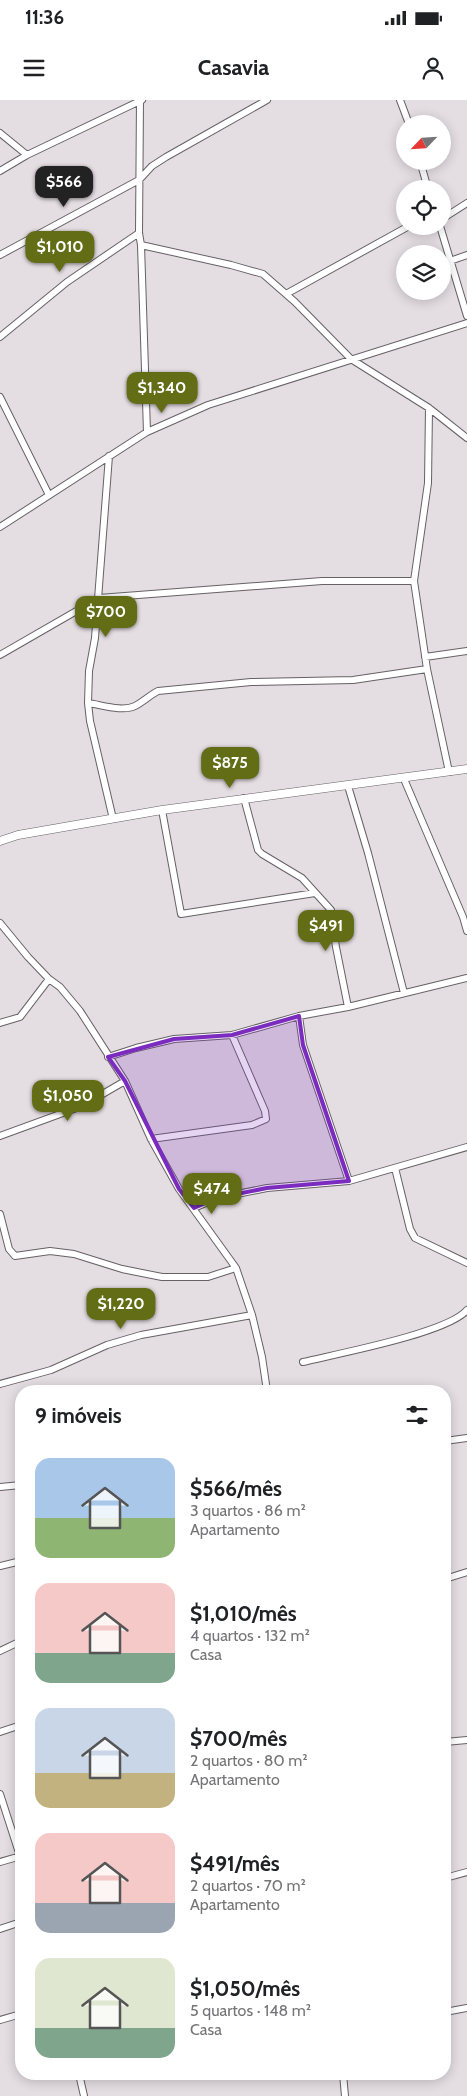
<!DOCTYPE html>
<html lang="pt">
<meta charset="utf-8">
<style>
body{margin:0;font-family:Cabin,sans-serif;background:#f6f6f6;color:#202124;height:100vh;display:flex;flex-direction:column;font-size:19px;white-space:nowrap}
*{box-sizing:border-box;margin:0}
p{font-size:16px;color:#757577}
.icon{flex:none;width:28px;height:28px;fill:none;stroke:currentColor;stroke-width:2;stroke-linecap:round;stroke-linejoin:round}
.map{position:relative;flex:1;overflow:hidden}
.sheet{position:absolute;left:15px;top:1285px;width:436px;height:695px;display:flex;flex-direction:column;background:#fff;border-radius:20px;box-shadow:0 2px 12px #0003}
.sheet>*{flex:none}
.needle{width:32px;rotate:245deg}
.controls{position:absolute;left:396px;top:15px;display:grid;gap:10px}
.controls a{display:grid;place-items:center;width:55px;height:55px;border-radius:50%;background:#fff;box-shadow:0 2px 12px #0003;font-size:25px}
.price{position:absolute;translate:-50% -42px;padding:0 11px;border-radius:10px;background:#626d15;color:#fff;font-size:16px;line-height:32px;filter:drop-shadow(0 1px 2px #0008)}
.price::after{content:'';position:absolute;left:50%;top:30px;width:15px;height:11px;margin-left:-8px;background:inherit;clip-path:polygon(0 0,100% 0,50% 100%)}
.price.selected{background:#222;color:#fff}
ul{padding:0;list-style:none}
li{display:flex;align-items:center;gap:15px;height:125px;padding:0 20px}
li span{display:grid;place-items:center;flex:none;width:140px;height:100px;border-radius:15px;color:#555}
li>.icon{margin-inline-start:auto}
span .icon{width:60px;height:60px;fill:#fffc;stroke-width:1}
li b{font-size:21px}
h2{display:flex;justify-content:space-between;align-items:center;height:60px;padding:0 20px;font-size:21px}
.status{display:flex;justify-content:space-between;align-items:center;height:35px;padding:0 25px;background:#fff;direction:ltr}
.status svg{height:14px;fill:currentColor}
header{display:flex;justify-content:space-between;align-items:center;height:65px;padding:0 20px;background:#fff;font-size:22px;font-weight:700}
.map>svg:first-child{display:block}
</style>
<div class="status"><b>11:36</b><svg viewBox="0 0 49 12"><path d="M0 12V9h3v3zM5 12V6h3v6zM10 12V3h3v9zM15 12V0h3v12zM26 1h20v11H26zM47 4h2v5h-2z"/></svg></div>
<header><svg class="icon" aria-label="menu" viewBox="0 0 24 24"><path d="M4 6h16M4 12h16M4 18h16"/></svg>Casavia<svg class="icon" aria-label="person" viewBox="0 0 24 24"><circle cx="12" cy="8" r="4"/><path d="M4 21q1-7 8-7t8 7"/></svg></header>
<div class="map">
<svg width="467" height="1996" viewBox="0 0 467 1996">
<rect width="100%" height="100%" fill="#e4dde1"/>
<g fill="none" stroke-linecap="round" stroke-linejoin="round">
<defs>
<path id="minor" d="M140 0 139 133 141 145 147 332
M400 0 409 24
M0 33 27 55
M420 61 428 89
M0 71 27 55 142 0
M442 119 467 103
M440 126 467 216
M141 145 231 165 263 174 295 202 351 259 429 308 467 338
M0 155 139 80 152 66 166 57 267 0
M450 161 467 155
M286 194 409 126
M0 237 67 182 139 133
M0 297 49 395
M429 308 428 383 414 481 427 569 449 672
M109 356 95 538 89 571 88 603 90 621 113 719
M0 427 147 332 208 305 467 223
M0 555 99 498 322 481H414
M425 557 467 551
M88 603C102 605 123 612 135 606 143 602 150 595 158 591L251 582 353 580 427 569
M404 679 463 817 467 831
M348 686 368 753 404 893
M244 698 258 750 262 754 302 778 331 810 336 847 348 907
M162 710 181 814 315 793
M0 823 28 857 49 879 60 887 80 911 125 981 151 1039 179 1089 236 1168 252 1215 262 1257 267 1291
M299 916 303 945 349 1081
M0 923 20 917 49 879
M108 957 136 948 174 939 232 935 299 916 348 907 467 878
M0 1036 82 1006 125 981
M151 1039 252 1025 266 1019 265 1011 232 935
M395 1068 410 1129 415 1138 467 1163
M194 1108 217 1098 267 1088 349 1081 467 1047
M0 1114 9 1149 15 1156 50 1151 74 1154 122 1169 162 1177H208L236 1168
M303 1262C336 1254 448 1233 467 1210
M0 1284 51 1270 107 1245 141 1235 252 1215
M445 1341 467 1338
M0 1387 21 1385
M0 1466 21 1461
M445 1479 467 1472
M0 1551 21 1541
M0 1632 21 1625
M445 1642 467 1640
M0 1694 21 1759
M0 1762 21 1756
M445 1778 467 1772
M0 1829 21 1822
M445 1912 467 1908
M0 1920 21 1914
M79 1974 84 1996
M343 1974 345 1996"/>
<path id="tertiary" d="M0 741 18 735 162 710 467 669"/>
</defs>
<!-- minor casing -->
<use href="#minor" stroke="#676165" stroke-width="8"/>
<!-- tertiary casing -->
<use href="#tertiary" stroke="#676165" stroke-width="9"/>
<!-- minor -->
<use href="#minor" stroke="#fff" stroke-width="6"/>
<!-- tertiary -->
<use href="#tertiary" stroke="#fff" stroke-width="8"/>
</g>
<!-- marked area -->
<path fill="#7b2cbf" fill-opacity="0.2" stroke="#7b2cbf" stroke-width="4" stroke-linejoin="round" d="M299 916 303 945 349 1081 267 1088 217 1098 194 1108 179 1089 125 981 108 957 174 939 232 935Z"/>
</svg>
<div class="controls">
<a><svg class="needle" viewBox="-14 -14 28 28"><path d="M0-13l5 13h-10z" fill="#e53935"/><path d="M0 13l5-13h-10z" fill="#757577"/></svg></a>
<a><svg class="icon" aria-label="locate" viewBox="0 0 24 24"><circle cx="12" cy="12" r="6"/><path d="M12 2v4M12 18v4M2 12h4M18 12h4"/></svg></a>
<a><svg class="icon" aria-label="layers" viewBox="0 0 24 24"><path d="M12 4l9 5-9 5-9-5zM3 14l9 5 9-5"/></svg></a>
</div>
<b class="price selected" style="left:64px;top:108px">$566</b>
<b class="price" style="left:60px;top:173px">$1,010</b>
<b class="price" style="left:162px;top:314px">$1,340</b>
<b class="price" style="left:106px;top:538px">$700</b>
<b class="price" style="left:230px;top:689px">$875</b>
<b class="price" style="left:326px;top:852px">$491</b>
<b class="price" style="left:68px;top:1022px">$1,050</b>
<b class="price" style="left:212px;top:1115px">$474</b>
<b class="price" style="left:121px;top:1230px">$1,220</b>
<section class="sheet">
<h2>9 imóveis<svg class="icon" aria-label="filters" viewBox="0 0 24 24"><path d="M4 7h16M4 17h16"/><circle cx="9" cy="7" r="2"/><circle cx="15" cy="17" r="2"/></svg></h2>
<ul>
<li><span style="background:linear-gradient(#a9c7e8 60%,#8fb573 0)"><svg class="icon" aria-label="home" viewBox="0 0 24 24"><path d="M3 11l9-7 9 7M6 9v11h12V9"/></svg></span><div><b>$566/mês</b><p>3 quartos · 86 m²</p><p>Apartamento</p></div></li>
<li><span style="background:linear-gradient(#f6c9c9 70%,#7fa58c 0)"><svg class="icon" aria-label="home" viewBox="0 0 24 24"><path d="M3 11l9-7 9 7M6 9v11h12V9"/></svg></span><div><b>$1,010/mês</b><p>4 quartos · 132 m²</p><p>Casa</p></div></li>
<li><span style="background:linear-gradient(#c9d6e8 65%,#c2b280 0)"><svg class="icon" aria-label="home" viewBox="0 0 24 24"><path d="M3 11l9-7 9 7M6 9v11h12V9"/></svg></span><div><b>$700/mês</b><p>2 quartos · 80 m²</p><p>Apartamento</p></div></li>
<li><span style="background:linear-gradient(#f6c9c9 70%,#9aa5b1 0)"><svg class="icon" aria-label="home" viewBox="0 0 24 24"><path d="M3 11l9-7 9 7M6 9v11h12V9"/></svg></span><div><b>$491/mês</b><p>2 quartos · 70 m²</p><p>Apartamento</p></div></li>
<li><span style="background:linear-gradient(#dfe7d0 70%,#7fa58c 0)"><svg class="icon" aria-label="home" viewBox="0 0 24 24"><path d="M3 11l9-7 9 7M6 9v11h12V9"/></svg></span><div><b>$1,050/mês</b><p>5 quartos · 148 m²</p><p>Casa</p></div></li>
</ul>
</section>
</div>
